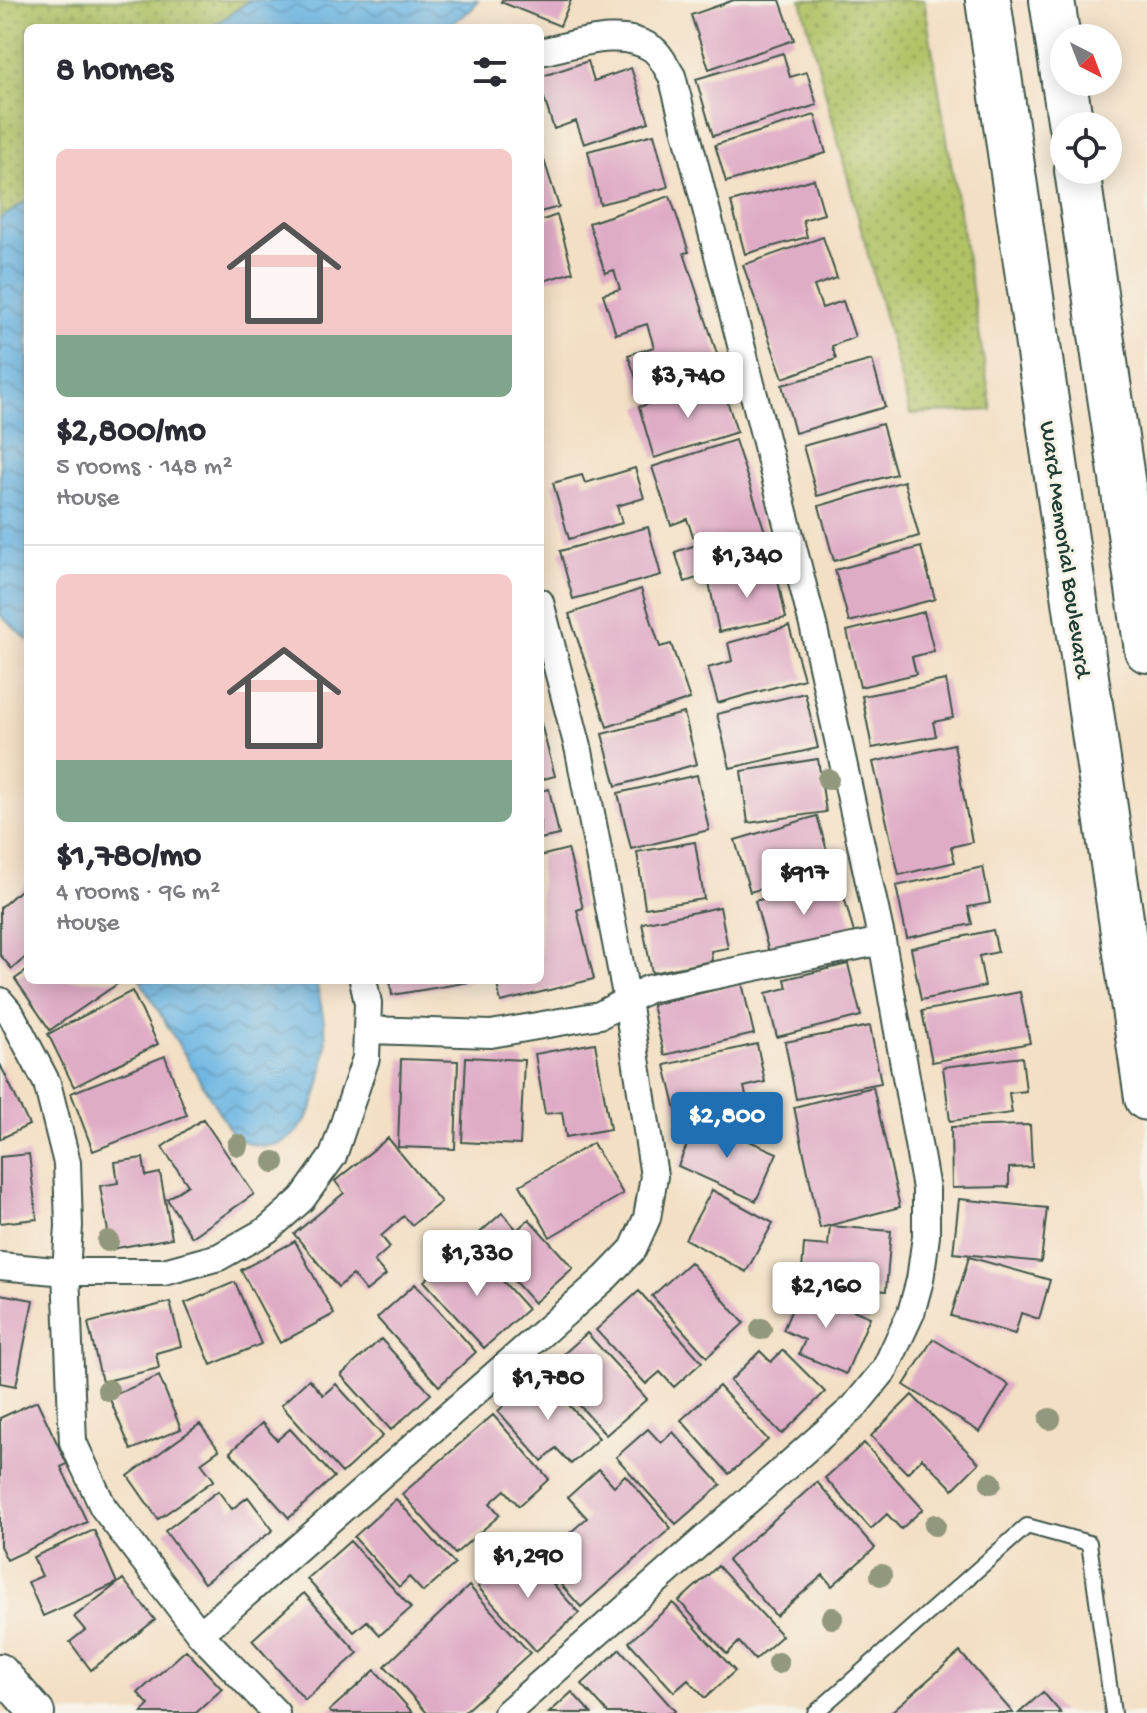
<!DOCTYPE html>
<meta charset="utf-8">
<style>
body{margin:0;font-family:"Gochi Hand",sans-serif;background:#f7f7f7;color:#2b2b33;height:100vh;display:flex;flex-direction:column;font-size:30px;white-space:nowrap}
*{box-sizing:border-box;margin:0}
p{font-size:26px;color:#7c7c81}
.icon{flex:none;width:44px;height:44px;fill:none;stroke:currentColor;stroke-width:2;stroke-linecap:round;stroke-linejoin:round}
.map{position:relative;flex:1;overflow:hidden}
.panel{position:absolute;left:24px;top:24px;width:520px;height:960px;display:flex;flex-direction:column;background:#fff;border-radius:12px;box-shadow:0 4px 20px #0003}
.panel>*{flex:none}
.needle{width:52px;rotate:138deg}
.tools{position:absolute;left:1050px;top:24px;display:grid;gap:16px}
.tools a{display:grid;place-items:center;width:72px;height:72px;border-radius:50%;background:#fff;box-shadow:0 4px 20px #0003;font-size:40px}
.price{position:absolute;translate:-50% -68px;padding:0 18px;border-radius:8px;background:#fff;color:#222;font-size:26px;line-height:52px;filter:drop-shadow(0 2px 4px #0008)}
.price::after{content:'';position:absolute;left:50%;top:48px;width:24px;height:18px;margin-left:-12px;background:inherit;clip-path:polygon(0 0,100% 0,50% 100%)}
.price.selected{background:#1f6fb2;color:#fff}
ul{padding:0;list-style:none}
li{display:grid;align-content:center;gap:16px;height:424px;padding:0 32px}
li+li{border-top:2px solid #e1e1e2}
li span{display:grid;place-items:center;height:248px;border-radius:12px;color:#555}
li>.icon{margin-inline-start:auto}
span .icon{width:144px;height:144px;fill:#fffc;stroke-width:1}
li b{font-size:34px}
h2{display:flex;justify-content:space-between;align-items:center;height:96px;padding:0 32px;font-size:34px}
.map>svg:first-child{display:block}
</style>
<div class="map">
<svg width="1147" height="1713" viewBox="0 0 1147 1713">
<defs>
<pattern id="grass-dots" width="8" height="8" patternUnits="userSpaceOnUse" patternTransform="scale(2)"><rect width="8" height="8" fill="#b0c266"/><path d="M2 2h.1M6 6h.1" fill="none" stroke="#8f9f55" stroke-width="1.8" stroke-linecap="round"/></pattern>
<pattern id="water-waves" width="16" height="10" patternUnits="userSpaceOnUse" patternTransform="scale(2)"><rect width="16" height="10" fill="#6bb5e3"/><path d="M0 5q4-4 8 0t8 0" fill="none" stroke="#5794b9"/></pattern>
</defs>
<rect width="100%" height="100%" fill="#f7f3e8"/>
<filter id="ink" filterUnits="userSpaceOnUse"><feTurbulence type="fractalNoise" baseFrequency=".0125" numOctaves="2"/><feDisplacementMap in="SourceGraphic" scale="16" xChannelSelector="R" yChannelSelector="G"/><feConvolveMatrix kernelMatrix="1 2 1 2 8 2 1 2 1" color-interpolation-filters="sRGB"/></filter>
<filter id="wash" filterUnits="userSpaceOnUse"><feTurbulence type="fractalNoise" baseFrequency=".006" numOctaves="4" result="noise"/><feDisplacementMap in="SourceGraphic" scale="32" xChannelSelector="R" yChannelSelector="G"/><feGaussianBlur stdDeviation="1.8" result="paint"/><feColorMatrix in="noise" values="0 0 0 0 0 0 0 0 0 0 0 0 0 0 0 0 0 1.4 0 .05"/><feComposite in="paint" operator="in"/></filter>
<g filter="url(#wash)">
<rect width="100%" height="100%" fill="#f3dfc4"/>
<!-- grass -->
<path fill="url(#grass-dots)" stroke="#68804d" stroke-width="2" d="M0 0H250L211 28H28V200L0 219Z
M801 0H924L992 410 910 414Z"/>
<!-- water -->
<path fill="url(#water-waves)" stroke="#45798c" stroke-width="2" d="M250 0H478L472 9 446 28H211Z
M28 200V640L0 615V219Z
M140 980H316C320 1003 328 1030 325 1053 319 1105 298 1169 234 1137Z"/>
<g id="blocks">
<!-- building -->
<path fill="#dfacc6" d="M502 0H571L560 26 501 2Z
M734 0H780L794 40 709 69 691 15Z
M783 53 790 77 807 72 817 105 713 136 696 79Z
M588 61 594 81 631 68 649 122 584 144 576 121 554 129 540 86V77Z
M815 115 826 153 726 182 715 145Z
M654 134 668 187 600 204 588 151Z
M543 157 559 207 540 212V158Z
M814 179 824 214 803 220 807 237 745 254 731 202Z
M670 196 689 252 684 253 722 369 642 396 628 355 654 347 647 324 616 334 603 294 620 289 614 270 605 273 589 223Z
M557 215 573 272 540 282V221Z
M823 237 837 278 814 286 822 308 843 301 855 337 832 346 836 359 783 378 743 265Z
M872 360 885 407 795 433 782 385Z
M721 381 737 432 654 458 639 407Z
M882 424 896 474 817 496 803 446Z
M735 440 772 553 685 582 675 552 696 545 687 519 671 525 652 467Z
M635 468 644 498 617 506 622 523 569 539 553 483 582 475 585 483Z
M904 481 919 536 834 561 819 506Z
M648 527 661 575 573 599 560 551Z
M921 547 935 599 849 622 835 570Z
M775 567 786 618 719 632 709 582Z
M641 589 660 647 671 644 690 699 607 727 569 614Z
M924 612 934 651 912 657 916 674 860 687 847 631Z
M789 626 804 679 718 703 708 668 732 661 728 643Z
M946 680 953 718 933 722 936 736 872 748 862 696Z
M805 693 818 748 730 768 717 714Z
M684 713 697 764 616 786 602 734Z
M540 720 555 776 540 780Z
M954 744 972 842 951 847 955 862 899 875 873 762Z
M818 759 826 812 748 823 741 771Z
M697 775 709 830 631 849 618 793Z
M549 789 559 835 540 839V791Z
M817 816 832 868 750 892 735 840Z
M695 842 704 899 645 908 637 852Z
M568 849 583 908 577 910 594 979 501 1002 496 980H540V856Z
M983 867 990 903 968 907 972 924 907 938 896 886Z
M839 878 854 933 770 956 755 901Z
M28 883V955L12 969 0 955V908Z
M720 907 728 948 711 951 712 961 652 973 642 923Z
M993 930 998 952 979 956 985 986 921 1000 911 948Z
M848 964 861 1016 777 1037 766 993 787 988 785 979Z
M28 970V980H123L50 1030 15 979Z
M390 980H470V982L392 995Z
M742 983 754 1034 664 1055 652 1005Z
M132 991 158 1044 74 1087 48 1034Z
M1020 992 1030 1043 932 1062 922 1011Z
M870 1026 881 1083 796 1099 785 1042Z
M595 1043 610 1129 566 1137 562 1112 545 1114 535 1054Z
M757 1044 765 1082 744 1087 748 1103 678 1119 665 1065Z
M165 1056 187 1115 93 1151 71 1093Z
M466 1057 524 1060 520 1145 462 1142Z
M1022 1057 1026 1091 1009 1093 1012 1113 950 1121 943 1067Z
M401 1059 458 1061 455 1149 398 1147Z
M0 1064 29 1125 0 1139Z
M873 1087 900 1207 820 1228 794 1107Z
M203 1119 254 1194 192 1237 167 1199 188 1185 162 1147Z
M698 1119 777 1153 756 1201 678 1166Z
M1030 1125 1032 1167 1009 1168V1187L952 1188 951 1127Z
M388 1138 441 1202 412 1225 404 1216 381 1236 390 1247 374 1261 386 1275 366 1291 353 1275 338 1287 294 1234 344 1193 335 1181Z
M593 1143 623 1194 550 1237 520 1185Z
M29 1154 37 1219 0 1223V1157Z
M143 1158 146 1176 160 1173 172 1238 111 1249 100 1186 118 1183 115 1162Z
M712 1190 773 1223 746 1272 685 1239Z
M959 1199 1047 1208 1041 1262 953 1253Z
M502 1213 517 1230 529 1219 573 1268 534 1303 475 1237Z
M830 1226 891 1231 886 1291 801 1284 804 1244 828 1246Z
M295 1241 334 1314 280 1343 241 1270Z
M454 1254 470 1271 483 1259 528 1309 484 1348 424 1281Z
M969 1257 1050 1280 1039 1319 1021 1313 1015 1334 951 1316Z
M690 1262 744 1323 707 1357 652 1296Z
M235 1282 261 1344 211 1365 185 1303Z
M415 1284 476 1352 439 1386 377 1318Z
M801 1288 870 1317 846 1374 799 1354 805 1340 783 1330Z
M639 1291 702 1362 674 1387 660 1372 646 1384 596 1330Z
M0 1294 33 1300 16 1386 0 1383Z
M170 1302 181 1346 156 1353 159 1368 102 1382 88 1323Z
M587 1333 647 1399 606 1435 547 1369Z
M381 1339 431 1394 391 1430 341 1375Z
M933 1339 1009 1385 980 1432 904 1385Z
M783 1350 825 1392 782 1434 730 1381 760 1351 771 1362Z
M540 1373 599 1438 571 1464 556 1448 542 1461 498 1411Z
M159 1376 181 1429 131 1450 109 1397Z
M309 1379 323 1395 336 1384 383 1436 342 1473 281 1405Z
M719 1386 768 1440 729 1474 681 1420Z
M912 1395 979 1463 953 1489 922 1458 907 1473 871 1436Z
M37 1401 67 1464 61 1467 87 1522 7 1560 0 1546V1418Z
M493 1415 549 1479 519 1506 505 1490 490 1503 500 1515 455 1554 402 1494Z
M262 1423 277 1440 290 1429 334 1477 289 1518 230 1452Z
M200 1424 219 1450 201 1463 214 1480 158 1519 128 1476Z
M648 1429 661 1443 673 1432 721 1485 676 1524 616 1457Z
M864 1443 923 1509 901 1529 887 1514 871 1529 825 1478Z
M599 1469 614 1486 625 1475 671 1528 581 1607 539 1560 587 1518 568 1497Z
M817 1482 875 1548 832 1586 823 1575 776 1616 728 1560Z
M218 1491 232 1509 248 1497 273 1530 204 1583 165 1531Z
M396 1499 455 1564 423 1592 409 1577 399 1587 354 1537Z
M94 1530 117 1583 43 1616 28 1582 42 1576 33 1557Z
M350 1541 411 1608 380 1635 367 1621 354 1632 307 1579Z
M521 1548 579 1613 536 1651 478 1587Z
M718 1566 782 1636 755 1660 739 1642 727 1654 679 1601Z
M123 1579 155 1620 91 1670 70 1642 85 1630 74 1617Z
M469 1586 530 1653 463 1713H427L385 1666Z
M304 1593 358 1653 305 1700 252 1640Z
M673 1603 735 1671 705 1698 688 1680 674 1692 629 1642Z
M620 1649 675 1711 673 1713H608L582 1684Z
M186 1650 222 1689 196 1713H141L149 1705 138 1693Z
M960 1652 1013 1713H890Z
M375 1670 413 1713H331L329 1711Z
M572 1692 591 1713H549Z
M1043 1692 1061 1713H1019Z"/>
</g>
</g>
<g filter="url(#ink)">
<use href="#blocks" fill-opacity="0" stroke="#3f554a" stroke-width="2"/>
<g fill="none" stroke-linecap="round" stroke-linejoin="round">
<defs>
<path id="service" d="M815 1713 1027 1526 1089 1543 1113 1713"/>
<path id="minor" d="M0 1001 11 1014 47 1083 67 1163 69 1226 66 1272 73 1442 103 1507 200 1634 276 1713
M369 1030 491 1034 600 1015 648 989 882 941
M0 1266 66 1272H164L219 1257 267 1230 302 1199 333 1156 366 1058 368 1003 363 980
M200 1634 606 1277 633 1249 647 1218 654 1176 627 1000 579 751 540 602
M507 1713 854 1407 885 1369 911 1313 920 1280 926 1236V1189L882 941 814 629 672 76C666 67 661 55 653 49 621 27 575 45 540 52"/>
<path id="tertiary" d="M0 1671 37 1713"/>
<path id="motorway" d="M988 0 1147 1098
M1052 0 1064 81
M1064 82 1071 126
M1077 170 1147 650"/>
</defs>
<!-- service casing -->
<use href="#service" stroke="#3f554a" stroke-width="18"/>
<!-- minor casing -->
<use href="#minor" stroke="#3f554a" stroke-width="30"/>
<!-- tertiary casing -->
<use href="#tertiary" stroke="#3f554a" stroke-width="38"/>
<!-- motorway casing -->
<use href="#motorway" stroke="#3f554a" stroke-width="48"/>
<!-- service -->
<use href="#service" stroke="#fff" stroke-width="14"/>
<!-- minor -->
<use href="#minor" stroke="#fff" stroke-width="26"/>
<!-- tertiary -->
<use href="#tertiary" stroke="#fff" stroke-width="34"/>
<!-- motorway -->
<use href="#motorway" stroke="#fff" stroke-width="44"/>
</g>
<!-- trees -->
<g fill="#92987b">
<circle cx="828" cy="779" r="11"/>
<circle cx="238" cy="1145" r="11"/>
<circle cx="274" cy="1162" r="11"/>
<circle cx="108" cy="1241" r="11"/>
<circle cx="761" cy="1329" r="11"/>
<circle cx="108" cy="1390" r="11"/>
<circle cx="1050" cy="1419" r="11"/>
<circle cx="991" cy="1483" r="11"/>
<circle cx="935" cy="1525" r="11"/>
<circle cx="881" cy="1575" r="11"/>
<circle cx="832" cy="1618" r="11"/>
<circle cx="778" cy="1663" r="11"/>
</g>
</g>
<g text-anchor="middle" stroke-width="6" stroke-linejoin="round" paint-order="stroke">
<!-- street labels -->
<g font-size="24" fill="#1f3d34" stroke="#f7f3e8">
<text transform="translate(1067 549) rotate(82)" y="8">Ward Memorial Boulevard</text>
</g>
</g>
</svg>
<div class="tools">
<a><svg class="needle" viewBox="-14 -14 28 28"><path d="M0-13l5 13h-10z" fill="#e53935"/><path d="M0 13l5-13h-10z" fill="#7c7c81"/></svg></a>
<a><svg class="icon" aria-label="locate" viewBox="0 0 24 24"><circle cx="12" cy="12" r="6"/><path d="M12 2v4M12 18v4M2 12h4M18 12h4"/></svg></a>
</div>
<b class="price" style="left:688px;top:420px">$3,740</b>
<b class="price" style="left:747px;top:600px">$1,340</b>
<b class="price" style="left:804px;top:917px">$917</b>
<b class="price selected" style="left:727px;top:1160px">$2,800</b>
<b class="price" style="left:477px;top:1298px">$1,330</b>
<b class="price" style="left:826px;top:1330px">$2,160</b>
<b class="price" style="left:548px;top:1422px">$1,780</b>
<b class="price" style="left:528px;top:1600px">$1,290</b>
<section class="panel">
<h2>8 homes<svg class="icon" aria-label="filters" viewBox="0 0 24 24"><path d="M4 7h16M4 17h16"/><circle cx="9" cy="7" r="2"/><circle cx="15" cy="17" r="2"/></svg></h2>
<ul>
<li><span style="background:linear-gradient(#f6c9c9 75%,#7fa58c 0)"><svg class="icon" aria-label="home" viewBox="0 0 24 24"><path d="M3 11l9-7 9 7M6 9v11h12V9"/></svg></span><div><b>$2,800/mo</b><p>5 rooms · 148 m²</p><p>House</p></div></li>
<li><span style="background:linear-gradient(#f6c9c9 75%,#7fa58c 0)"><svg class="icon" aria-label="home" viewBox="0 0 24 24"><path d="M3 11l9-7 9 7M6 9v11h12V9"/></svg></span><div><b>$1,780/mo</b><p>4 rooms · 96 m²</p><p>House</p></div></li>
</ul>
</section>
</div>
